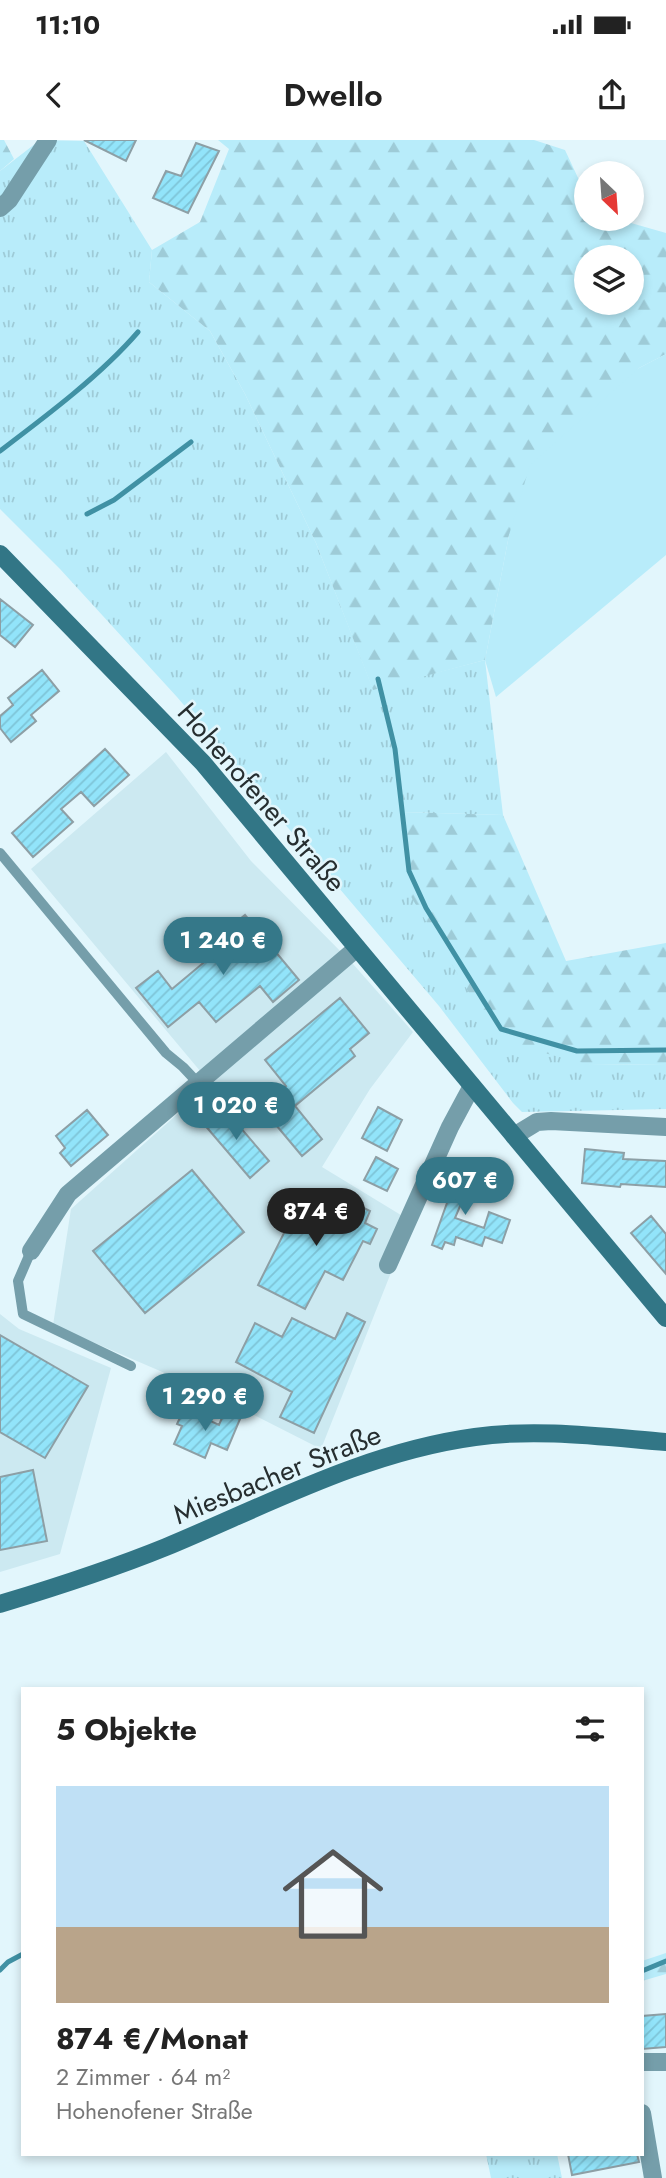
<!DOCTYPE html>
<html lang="de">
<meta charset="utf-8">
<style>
body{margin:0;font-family:Jost,sans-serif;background:#f6f6f6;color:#222;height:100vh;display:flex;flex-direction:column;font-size:26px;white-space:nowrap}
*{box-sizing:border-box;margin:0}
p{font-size:23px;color:#767676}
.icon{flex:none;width:38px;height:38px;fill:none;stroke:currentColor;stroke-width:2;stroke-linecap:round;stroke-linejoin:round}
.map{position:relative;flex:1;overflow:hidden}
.panel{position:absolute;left:21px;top:1547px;width:623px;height:469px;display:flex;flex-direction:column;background:#fff;border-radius:0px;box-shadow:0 4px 10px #0003}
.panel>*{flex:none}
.needle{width:46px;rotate:155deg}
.buttons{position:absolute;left:574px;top:21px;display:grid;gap:14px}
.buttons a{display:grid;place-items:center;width:70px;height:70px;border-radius:50%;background:#fff;box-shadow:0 4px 10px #0003;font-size:35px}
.price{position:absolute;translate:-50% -60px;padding:0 16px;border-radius:24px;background:#357889;color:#fff;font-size:23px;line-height:46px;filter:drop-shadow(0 2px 4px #0008)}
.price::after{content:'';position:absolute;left:50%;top:42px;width:21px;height:16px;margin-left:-10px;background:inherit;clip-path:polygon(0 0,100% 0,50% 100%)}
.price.active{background:#222;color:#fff}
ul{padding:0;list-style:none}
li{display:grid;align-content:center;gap:14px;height:371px;padding:0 35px}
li+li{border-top:2px solid #e0e0e0}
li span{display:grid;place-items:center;height:217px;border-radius:0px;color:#555}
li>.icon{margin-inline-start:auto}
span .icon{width:126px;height:126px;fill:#fffc;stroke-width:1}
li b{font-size:30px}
h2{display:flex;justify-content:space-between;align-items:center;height:84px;padding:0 35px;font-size:30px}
.status{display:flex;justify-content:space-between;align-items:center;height:49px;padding:0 35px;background:#fff;direction:ltr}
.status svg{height:19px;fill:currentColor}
header{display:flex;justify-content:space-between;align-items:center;height:91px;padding:0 35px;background:#fff;font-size:32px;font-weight:600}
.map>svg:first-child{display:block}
</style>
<div class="status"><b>11:10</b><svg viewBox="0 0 49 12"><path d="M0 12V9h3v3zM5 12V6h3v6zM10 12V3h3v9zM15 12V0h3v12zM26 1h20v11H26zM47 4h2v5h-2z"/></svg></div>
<header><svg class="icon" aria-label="back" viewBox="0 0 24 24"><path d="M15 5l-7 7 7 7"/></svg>Dwello<svg class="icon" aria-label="share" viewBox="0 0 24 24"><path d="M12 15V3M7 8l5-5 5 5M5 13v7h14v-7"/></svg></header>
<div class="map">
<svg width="666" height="2038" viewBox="0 0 666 2038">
<defs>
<pattern id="grass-tufts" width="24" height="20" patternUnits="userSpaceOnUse" patternTransform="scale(1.75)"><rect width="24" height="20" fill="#b8ecfa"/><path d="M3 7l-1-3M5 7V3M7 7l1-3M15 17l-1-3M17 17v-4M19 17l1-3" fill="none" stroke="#9ecbd7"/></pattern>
<pattern id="forest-firs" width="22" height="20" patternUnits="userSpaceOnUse" patternTransform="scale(1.75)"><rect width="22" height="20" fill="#b8ecfa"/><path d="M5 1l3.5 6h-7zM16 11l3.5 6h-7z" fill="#9ecbd7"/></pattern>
<pattern id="building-hatch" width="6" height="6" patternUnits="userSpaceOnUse" patternTransform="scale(1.75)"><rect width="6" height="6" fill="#92e4fa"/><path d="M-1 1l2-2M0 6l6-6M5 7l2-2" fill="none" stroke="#7ec4d7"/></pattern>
</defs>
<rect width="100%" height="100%" fill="#e2f6fc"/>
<!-- built -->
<path fill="#cce9f1" d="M166 612 251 721 353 824 413 892 370 949 322 1027 414 1083 398 1115 321 1309 209 1252 53 1185 71 1069 211 944 31 729Z
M0 1174 19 1189 111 1228 60 1414 0 1432Z"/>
<!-- grass -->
<path fill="url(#grass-tufts)" d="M40 0 84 1 152 110 149 142 210 191 245 254 316 403 373 549 485 520 503 675 402 672 590 925 666 924V969L522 972 513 963 439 866 177 557 60 429 0 369V31Z
M486 2014H557L562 2038H491Z"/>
<!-- forest -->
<path fill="url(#forest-firs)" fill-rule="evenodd" d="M0 0H4L14 19 0 31Z
M218 0H534L565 10 586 55V79H617L666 93V214L639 228 509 395 485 520 373 550 316 403 245 254 210 191 149 142 152 110 200 82 229 9ZM586 117H632V163H586Z
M402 672 503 675 566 821 666 803V924L590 925 498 901 401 740Z
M666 1813V1834L642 1841V1821Z"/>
<!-- garden -->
<path fill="#b8ecfa" d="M666 214V415L496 557 485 520 509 395 530 325 639 228Z"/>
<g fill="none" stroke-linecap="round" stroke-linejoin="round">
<!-- stream -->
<path stroke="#4091a4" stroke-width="5" d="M0 311C45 277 101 235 138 192
M87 374 114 360 191 302
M378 539 395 609 409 731 426 768 501 889 577 911 666 910
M0 1830 8 1822 23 1814
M642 1831 666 1821"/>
</g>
<!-- building -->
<path fill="url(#building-hatch)" stroke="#8d9fa5" stroke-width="2" d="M84 0H136L126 21Z
M196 3 219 11 188 73 153 58 166 31 181 36Z
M0 459 33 485 15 507 0 495Z
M42 530 59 551 31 575 36 581 11 602 0 588V576L13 565 8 558Z
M105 609 129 635 94 666 81 652 61 669 73 682 33 717 12 693Z
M245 775 299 840 273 862 260 846 216 882 199 862 168 887 136 848 158 831 172 849 226 804 219 796Z
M340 858 369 893 350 909 355 916 295 966 322 999 302 1016 261 967 286 946 265 920Z
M222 966 269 1021 250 1038 203 983Z
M378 967 402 980 387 1011 362 998Z
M87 970 108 995 71 1026 60 1013 65 1008 56 996Z
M585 1009 624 1013 623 1019 666 1021V1047L621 1044 620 1047 582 1043Z
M376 1017 398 1029 387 1051 364 1040Z
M451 1029 472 1038 455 1078 484 1088 489 1072 510 1080 502 1103 485 1097 482 1106 456 1097 454 1105 445 1102 442 1109 432 1105 448 1060 440 1056Z
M192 1030 244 1092 145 1173 93 1111Z
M335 1054 370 1071 365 1083 377 1089 370 1104 363 1101 343 1140 325 1131 305 1169 258 1145 301 1059 326 1072Z
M651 1076 666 1094V1134L631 1093Z
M347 1173 365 1182 314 1293 280 1277 292 1252 236 1222 255 1183 282 1197 292 1178 335 1199Z
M0 1195 88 1246 45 1318 0 1292Z
M184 1269 219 1285 224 1273 240 1279 227 1310 211 1303 205 1318 174 1304 182 1286 177 1284Z
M33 1330 47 1401 0 1410V1337Z
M666 1874V1907L642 1909V1876Z
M568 2014H637L639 2022 572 2035Z"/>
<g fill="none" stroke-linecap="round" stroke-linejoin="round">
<!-- service -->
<path stroke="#759eaa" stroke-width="10" d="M0 713 166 913 183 927 198 943
M31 1111 18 1141 23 1174 131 1226"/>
<!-- minor -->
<path stroke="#759eaa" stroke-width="18" d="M0 68 9 60 48 0
M514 996 537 982 551 981 666 987
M31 1111 68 1054 357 808
M388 1125 450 987 472 946
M642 1922H666
M642 1973 653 2038"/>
<!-- secondary -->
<path stroke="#327686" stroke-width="18" d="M0 414 203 623 666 1178
M0 1464C56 1447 112 1429 166 1407 267 1365 365 1312 475 1297 537 1288 604 1297 666 1302"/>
</g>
<g text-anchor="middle" stroke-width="5" stroke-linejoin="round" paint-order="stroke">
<!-- street labels -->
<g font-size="28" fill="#262e30" stroke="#e2f6fc">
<text transform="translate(262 657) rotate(49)" y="10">Hohenofener Straße</text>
<text transform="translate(277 1334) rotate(-22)" y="10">Miesbacher Straße</text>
</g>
</g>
</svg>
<div class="buttons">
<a><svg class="needle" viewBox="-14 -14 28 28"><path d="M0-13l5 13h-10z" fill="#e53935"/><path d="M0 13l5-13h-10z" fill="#767676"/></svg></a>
<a><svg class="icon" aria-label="layers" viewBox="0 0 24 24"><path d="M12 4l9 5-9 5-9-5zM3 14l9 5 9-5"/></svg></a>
</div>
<b class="price" style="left:223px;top:837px">1 240 €</b>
<b class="price" style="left:236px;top:1002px">1 020 €</b>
<b class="price" style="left:465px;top:1077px">607 €</b>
<b class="price active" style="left:316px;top:1108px">874 €</b>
<b class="price" style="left:205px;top:1293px">1 290 €</b>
<section class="panel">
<h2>5 Objekte<svg class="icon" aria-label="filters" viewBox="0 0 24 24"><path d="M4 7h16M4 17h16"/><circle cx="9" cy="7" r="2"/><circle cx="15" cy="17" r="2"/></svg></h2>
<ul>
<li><span style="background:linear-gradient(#bfe0f5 65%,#b9a48a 0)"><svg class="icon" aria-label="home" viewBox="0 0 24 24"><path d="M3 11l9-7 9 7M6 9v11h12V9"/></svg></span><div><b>874 €/Monat</b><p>2 Zimmer · 64 m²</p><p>Hohenofener Straße</p></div></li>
</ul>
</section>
</div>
